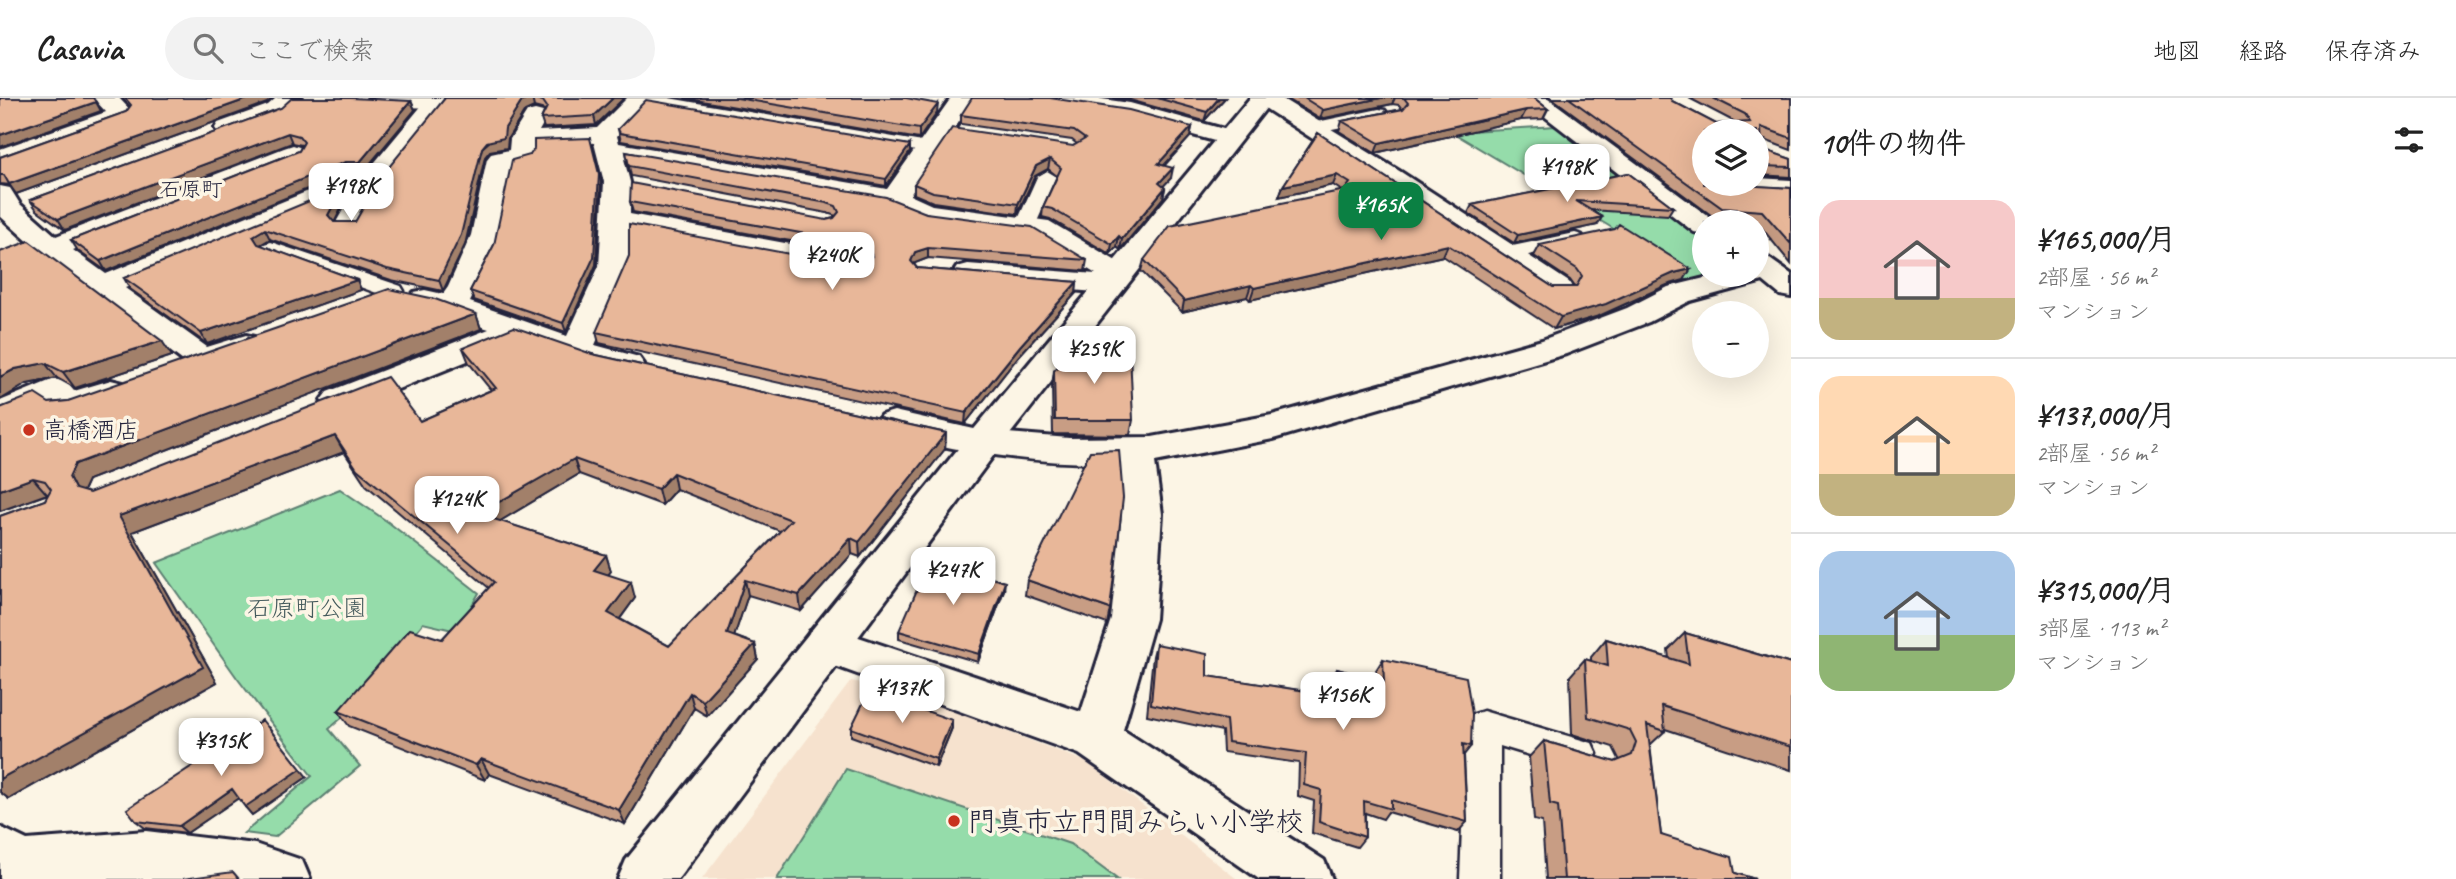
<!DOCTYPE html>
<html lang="ja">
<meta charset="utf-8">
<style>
body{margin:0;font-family:Caveat,"Klee One",sans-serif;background:#f2f2f2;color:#222;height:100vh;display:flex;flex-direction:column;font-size:26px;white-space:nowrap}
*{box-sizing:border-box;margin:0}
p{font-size:23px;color:#767676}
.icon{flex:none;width:38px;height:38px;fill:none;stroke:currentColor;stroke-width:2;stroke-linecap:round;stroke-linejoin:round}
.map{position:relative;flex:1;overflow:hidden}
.side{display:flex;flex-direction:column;background:#fff;width:665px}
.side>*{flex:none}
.controls{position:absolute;left:1692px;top:21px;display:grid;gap:14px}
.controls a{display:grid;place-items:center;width:77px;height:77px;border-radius:50%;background:#fff;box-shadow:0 7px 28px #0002;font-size:35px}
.price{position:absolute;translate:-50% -60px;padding:0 16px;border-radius:14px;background:#fff;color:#222;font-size:23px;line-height:46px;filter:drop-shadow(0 2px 4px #0008)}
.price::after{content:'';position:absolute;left:50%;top:42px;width:21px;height:16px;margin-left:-10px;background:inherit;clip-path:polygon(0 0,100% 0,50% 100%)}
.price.selected{background:#0b8043;color:#fff}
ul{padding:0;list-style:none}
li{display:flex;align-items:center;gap:21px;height:175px;padding:0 28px}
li+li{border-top:2px solid #e0e0e0}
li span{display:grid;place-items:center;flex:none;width:196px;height:140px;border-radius:21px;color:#555}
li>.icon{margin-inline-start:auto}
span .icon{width:84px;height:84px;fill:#fffc;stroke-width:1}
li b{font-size:30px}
h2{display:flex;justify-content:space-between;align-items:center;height:84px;padding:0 28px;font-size:30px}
header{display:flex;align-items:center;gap:42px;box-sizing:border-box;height:98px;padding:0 35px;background:#fff;border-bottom:2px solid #e0e0e0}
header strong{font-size:33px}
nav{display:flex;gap:38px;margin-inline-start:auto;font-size:24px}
.search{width:490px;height:63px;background:#f2f2f2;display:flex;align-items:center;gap:18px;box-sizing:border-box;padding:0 24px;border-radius:38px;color:#767676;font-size:26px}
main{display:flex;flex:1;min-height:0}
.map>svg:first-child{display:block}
</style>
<header>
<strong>Casavia</strong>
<div class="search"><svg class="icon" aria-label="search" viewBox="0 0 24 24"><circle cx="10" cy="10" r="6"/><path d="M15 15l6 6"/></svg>ここで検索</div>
<nav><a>地図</a><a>経路</a><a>保存済み</a></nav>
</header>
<main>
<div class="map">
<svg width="1791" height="781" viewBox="0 0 1791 781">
<rect width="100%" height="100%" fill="#fcf5e5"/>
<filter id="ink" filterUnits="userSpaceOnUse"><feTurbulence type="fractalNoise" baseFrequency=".0143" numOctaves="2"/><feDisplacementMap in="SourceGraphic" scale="14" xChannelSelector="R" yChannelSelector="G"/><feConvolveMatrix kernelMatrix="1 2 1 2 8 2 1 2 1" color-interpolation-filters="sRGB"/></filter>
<g filter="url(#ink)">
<!-- built -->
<path fill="#f6e2ce" d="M851 583 895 591 1087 664 1237 781H702Z"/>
<!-- green -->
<path fill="#95dcaa" stroke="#5c7f72" stroke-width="2" d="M1557 28 1704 140V177H1731L1694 187 1609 128 1452 34Z
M340 391 388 424 479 495 457 533 423 525 353 610 329 631 360 668 275 739 244 735 312 678 237 580 156 465Z
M846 671 1070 746 1117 781H777Z"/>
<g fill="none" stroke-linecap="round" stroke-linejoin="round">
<defs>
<path id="service" d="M368 0H436L445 5 436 10 374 8 368 7 366 3Z
M631 0H669L928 45 937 50 928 55 639 5Z
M1379 11 1385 12 1388 16 1385 20 1313 35 1304 30 1307 26Z
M1047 73 1057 79 1035 128 1032 132H1018L1015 128 1037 79Z
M1575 135 1582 137 1585 141 1582 145 1506 162 1498 161 1495 156 1498 151Z
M271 144 401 188 404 193 401 198H385L264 154 260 150 264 146Z
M1483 613 1592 645 1597 656 1592 667 1579 672 1500 648V781H1460L1466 628 1471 617Z"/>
<path id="minor" d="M93 0H119L134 16 130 21 0 68V51L106 14Z
M276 0H302C289 18 239 40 218 35L215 30 218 25 268 7Z
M428 0H452L382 89 359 132 349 134 339 132 335 126 353 94 125 190 207 249 246 237 258 240 262 247C256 257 216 272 203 272 199 272 195 270 191 269L42 156 0 118V88L10 90 20 106 56 138 284 50 293 47 302 50 306 55 302 60 73 152 106 176 350 76H365Z
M627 0H652L617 38 619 45 887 91 951 0H975L910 97 932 107 1049 123 1128 170 1132 176 1128 182 1123 184 1124 186 1120 192 1109 195 968 184 957 181 953 175 957 169 968 166 1096 176 1032 137 926 123 887 107 624 61 630 84V116L855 158 866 161 870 167 866 173 855 176 629 133V168L595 247 639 259 644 266 639 273C608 281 549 254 519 242L351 310 339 313 327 310 321 302 327 294 489 231 414 208 409 201 414 194 425 192 443 196 448 189 471 137 487 61 491 56 509 52 510 41 527 14 535 12 543 14 547 19 539 33 597 30ZM594 45 604 84 599 168 567 238 470 204 494 155 512 68 530 64 534 59V48Z
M1034 0H1095L1130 5 1238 35 1241 40 1238 45 1229 47 1128 19 1046 7 1038 5Z
M1253 0H1281L1401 74 1569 184 1573 191 1569 198 1558 200 1547 198 1383 86 1257 5Z
M1521 0H1548L1716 124H1704V136L1694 134Z
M1757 80 1791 82V98L1720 94 1711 92 1707 86H1757Z
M1757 156 1767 159 1791 176V199L1780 197 1763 183 1690 203 1649 224 1566 256 1273 341 1155 364 1162 416 1155 521 1123 632 1324 762 1332 781H1259L1079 656 810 559 804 546 810 533 826 528 1081 614 1111 521 1122 416 1118 365C1037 366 959 355 881 333L876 325 881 317 894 313 983 333 1069 340 1152 339 1272 317 1542 242 1627 210 1668 189 1717 177H1757Z
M54 281 66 284 74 293 111 282 123 285 128 293C122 303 80 319 67 319 58 319 53 314 48 308L0 329V303Z
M0 729 27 742 146 733 255 746 302 762 310 781H0Z"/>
<path id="tertiary" d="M1250 0H1274L996 354 678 781H618L626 762 970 336Z"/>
</defs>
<!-- service casing -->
<use href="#service" stroke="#22223b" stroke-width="5"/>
<!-- minor casing -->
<use href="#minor" stroke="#22223b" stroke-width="6"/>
<!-- tertiary casing -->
<use href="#tertiary" stroke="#22223b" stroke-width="6"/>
<!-- service -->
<use href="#service" fill="#fcf5e5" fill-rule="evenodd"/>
<!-- minor -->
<use href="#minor" fill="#fcf5e5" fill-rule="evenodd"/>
<!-- tertiary -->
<use href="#tertiary" fill="#fcf5e5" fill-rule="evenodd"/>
</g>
<!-- wall -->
<path fill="#c89d84" stroke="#22223b" stroke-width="2" fill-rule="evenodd" d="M122 0H273L267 5 16 96 10 87 0 86V59L126 14 130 9Z
M445 0H624L596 27 544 30 541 21 545 12 534 9 525 13 508 40 507 50 490 53 485 59 465 147 443 193 391 182 270 141 260 147 357 182 361 192 207 246 130 191 124 180 347 99 334 124H355Z
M684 0H906L937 15 919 41Z
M1113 0H1225L1204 23 1130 2Z
M1286 0H1534L1548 11 1543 21 1521 22 1375 55 1339 33 1342 23 1402 11 1399 7 1392 6 1320 21Z
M1552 0H1670L1672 3 1716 26 1737 25 1689 0H1791V52L1762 41V51L1791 61V79L1758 77 1757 79V33H1704V86L1791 90V166L1757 124 1755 123 1715 120Z
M411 3 415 12 364 73 349 74 106 173 78 153 71 142 299 53 302 47 292 45 65 132 37 112 30 102 281 10Z
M961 17 1192 29 1190 39 1164 68 1171 80 1163 88 1165 90 1163 100 1120 152 1117 149 1110 156 1050 121 1042 119 1043 109 1057 78 1048 71 1035 78 1017 116 933 104 914 96V86L1073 48 1077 46 1072 42 961 26Z
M618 31 910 54 886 88 621 43Z
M1318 35 1553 189H1575L1570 182 1534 158 1540 147 1684 182 1667 187 1599 218 1554 231 1443 158 1250 202 1247 199 1182 214 1141 173 1144 162 1342 93 1333 87 1279 99 1283 88Z
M626 54 926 115 1087 162 1085 173 928 160 915 165 914 166 917 170 1077 184 1076 195 1018 259 965 326 599 245 596 234 866 165 869 162 868 160 855 155 633 114 630 104 826 122 834 120 836 118 827 115 631 78Z
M1628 75 1673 109 1668 117 1590 112 1602 119 1597 127 1514 145 1468 115 1472 107Z
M601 84 596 167 566 234 474 202 470 193 494 147Z
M0 154 172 258 75 290 57 280 27 286Z
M476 216 481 231 88 382 83 393 89 395 420 323 491 292 469 265 463 250 592 256 946 335 945 351 860 459 852 456 801 513 748 497 734 538 755 546 758 561 707 618 694 610 625 726 489 676 485 682 349 628 338 613 442 541 489 490 366 387 344 354 132 434 217 584 9 701 0 694V418L45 402 48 396 0 413 49 305 68 303ZM579 376 662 407 676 391 780 433 669 548 620 521 635 500 608 477 611 473 606 457 500 423Z
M1054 273 1133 322 1130 337 1053 336 1052 287Z
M1027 482 1110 511 1107 526 1025 497Z
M1004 492 978 564 899 541V533Z
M1685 535 1791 566V672L1665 631V633L1650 647 1661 737 1735 775 1755 781H1546L1542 724 1534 722 1529 659 1544 643 1615 664 1619 662V661L1613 649 1572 636 1570 578 1585 561 1591 563V559L1606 541 1669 560 1668 552Z
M1156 546 1207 578 1311 594 1314 589 1330 593 1331 582 1337 571 1376 582V572L1383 561 1471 648 1464 657 1467 724 1458 734 1388 714 1383 721 1365 715V739L1357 749 1312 735 1314 703 1298 698 1299 665 1223 654 1222 633 1147 617 1153 558Z
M952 622V630L936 669 851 638V630Z
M307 679 252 717 238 700 187 735 145 730 136 723Z"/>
<!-- shaded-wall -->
<path fill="#a2806b" stroke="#22223b" stroke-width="2" d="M250 0H273L267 5 16 96 9 86Z
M532 0 534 9 525 13 508 40 507 50 490 53 485 59 465 147 443 193 439 182 482 50 505 30 522 3Z
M613 0H624L596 27 594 18Z
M1219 0H1225L1204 23 1207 14Z
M1381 0H1395L1392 6 1320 21 1323 12Z
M411 3 415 12 364 73 360 64Z
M96 4 101 13 0 49V37Z
M938 6 937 15 919 41V31Z
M1526 12 1521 22 1375 55 1379 45Z
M1192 29 1190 39 1156 76 1158 66Z
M288 35 292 45 65 132 58 121Z
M910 47V54L886 88V81Z
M1050 61 1048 71 1035 78 1017 116 1018 106 1036 68Z
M345 64 349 74 106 173 100 163Z
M1173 70 1171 80 1157 95 1159 85Z
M599 76 601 84 596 167 566 234 563 225Z
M1337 77 1333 87 1279 99 1283 88Z
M343 89 347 99 333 127 328 117Z
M1165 90 1163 100 1120 152 1122 141Z
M1602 119 1597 127 1514 145 1518 137Z
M265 131 270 141 258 148 253 138Z
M1119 138 1117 149 1110 156 1112 146Z
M1448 147 1443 158 1250 202 1254 190Z
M928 150V160L915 165 911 173V163L915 154Z
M1691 171 1684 182 1667 187 1599 218 1554 231 1561 219 1674 175Z
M357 182 361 192 207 246 201 235Z
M1077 184 1076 195 1018 259 965 326 966 315 1020 248Z
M1251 187 1247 199 1182 214 1184 203Z
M476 216 481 231 88 382 82 395 75 391 69 379 75 366Z
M162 243 172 258 75 290 63 274Z
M45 265 57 280 27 286 0 302V279L15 271Z
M946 335 945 351 860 459 859 444Z
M335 338 344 354 132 434 217 584 9 701 0 694V681L119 418Z
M574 361 579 376 485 432 478 416Z
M673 375 676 391 662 407 658 391Z
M33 380 47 396 0 413V392Z
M851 440 852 456 801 513 799 497Z
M606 457 611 473 599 488 594 472Z
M745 482 748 497 730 551 727 536Z
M631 484 635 500 613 530 608 515Z
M1005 484 1004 492 978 564 979 556Z
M755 546 758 561 707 618 703 603Z
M690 595 694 610 625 726 619 712Z
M952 622V630L936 669V661Z
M269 630 307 679 252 717 245 709Z
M481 661 489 676 485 682 476 667Z
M232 691 240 699 187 735 179 728Z"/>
<!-- building -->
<path fill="#e8b799" stroke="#22223b" stroke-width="2" fill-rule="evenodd" d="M0 0H93L96 4 0 37Z
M125 0H250L9 86 4 77H0V59L126 14 131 7Z
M292 0H351L411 3 360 64H345L100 163 71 142 299 53 304 44 299 38 288 35 58 121 30 102 281 10Z
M445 0H613L594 18 541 21 547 9 543 3 532 0 522 3 505 30 504 40 487 44 482 50 461 137 439 182 387 171 265 131 253 138 258 146 357 182 201 235 124 180 343 89 328 117 334 124H355L380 80Z
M737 0H906L938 6 919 31Z
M972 0H1050L1129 12 1192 29 1158 66 1173 70 1159 85 1165 90 1122 141 1119 138 1112 146 1052 111 1043 109 1061 70 1050 61 1036 68 1018 106 933 94 914 86 952 30 1073 48 1085 41 1074 33 961 17Z
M1157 0H1219L1207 14Z
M1304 0H1381L1323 12Z
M1404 0H1534L1548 11 1526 12 1379 45 1342 23 1403 11 1408 5Z
M1569 0H1670L1672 3 1716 26 1750 24 1745 16 1713 0H1791V40L1761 29 1762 51 1791 61V69L1764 68 1761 73H1757V33H1704V86H1723L1791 90V146L1762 113 1722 110Z
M646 2 910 47 886 81 620 35 618 31Z
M1318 35 1553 189H1576L1582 178 1577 171 1540 147 1615 131 1619 126 1691 171 1674 175 1606 206 1561 219 1448 147 1254 190 1251 187 1184 203 1144 162 1170 128 1345 92 1350 85 1337 77 1283 88Z
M590 40 599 76 594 159 563 225 470 193 494 147 512 62 530 57 534 51V42Z
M626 54 886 99 926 115 1032 129 1087 162 928 150 915 154 911 163 917 170 1077 184 1020 248 966 315 596 234 629 158V126L854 168 866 165 872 158 868 149 855 145 630 104 631 85 826 122 834 120 839 114 836 108 827 105 629 68Z
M1628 75 1673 109 1576 103 1602 119 1518 137 1472 107Z
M29 143 162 243 63 274 45 265 15 271 0 279V154Z
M389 191 435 201 476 216 75 366 69 379 75 391 89 395 387 279 420 323 496 290 463 250 514 229 592 256 946 335 859 444 851 440 799 497 745 482 727 536 755 546 703 603 690 595 619 712 481 661 476 667 338 613 410 531 442 541 494 484 357 371 335 338 119 418 203 569 0 681V418L45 402 51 391 45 383 33 380 0 392V310L35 296 49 305 68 303ZM574 361 658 391 673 375 791 422 669 548 608 515 631 484 594 472 606 457 478 416Z
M1073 249 1130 254 1133 322H1055L1054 273Z
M1119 352 1123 400 1110 511 1027 482 1090 353Z
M930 462 1005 484 979 556 899 533Z
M1685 535 1791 566V649L1662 608 1665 633 1647 627 1661 737 1732 759 1735 775 1755 781H1564L1558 708 1550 706 1544 643 1615 664 1632 657 1636 644 1630 632 1588 619 1585 561 1608 568 1606 541 1689 566Z
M1156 546 1207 556V578L1313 594 1314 589 1336 595 1337 571 1384 584 1383 561 1466 579 1472 616 1471 648 1463 646 1467 724 1391 702V711L1364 703 1365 739 1319 724 1321 692 1304 687 1306 655 1228 644 1226 622 1151 606Z
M869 593 952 622 936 661 851 630Z
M262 622 301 671 245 709 232 691 179 728 136 723 127 711Z
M233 774 239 781H183Z"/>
</g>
<!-- markers -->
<g fill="#c8321e" stroke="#fcf5e5" stroke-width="2.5">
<circle cx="29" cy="332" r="7"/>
<circle cx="954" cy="723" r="7"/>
</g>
<g text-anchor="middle" stroke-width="7" stroke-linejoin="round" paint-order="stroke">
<!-- far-neighbourhood labels -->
<g font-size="21" fill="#22223b" stroke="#fcf5e5">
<text x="191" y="98">石原町</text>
</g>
<!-- poi labels -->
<g font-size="24" fill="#22223b" stroke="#fcf5e5" text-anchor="start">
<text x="43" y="340">高橋酒店</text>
</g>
<!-- park labels -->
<g font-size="24" fill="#445a5c" stroke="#fcf5e5">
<text x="307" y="518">石原町公園</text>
</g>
<!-- near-poi labels -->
<g font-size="28" fill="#22223b" stroke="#fcf5e5" text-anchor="start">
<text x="968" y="733">門真市立門間みらい小学校</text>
</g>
</g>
</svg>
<div class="controls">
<a><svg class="icon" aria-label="layers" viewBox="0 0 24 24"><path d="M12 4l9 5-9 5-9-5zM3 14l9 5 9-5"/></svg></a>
<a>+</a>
<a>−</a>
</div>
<b class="price" style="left:1567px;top:106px">¥198K</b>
<b class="price" style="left:351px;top:125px">¥198K</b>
<b class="price selected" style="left:1381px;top:144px">¥165K</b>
<b class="price" style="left:832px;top:194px">¥240K</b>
<b class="price" style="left:1094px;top:288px">¥259K</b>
<b class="price" style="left:457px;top:438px">¥124K</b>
<b class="price" style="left:953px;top:509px">¥247K</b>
<b class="price" style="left:902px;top:627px">¥137K</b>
<b class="price" style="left:1343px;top:634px">¥156K</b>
<b class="price" style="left:221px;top:680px">¥315K</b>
</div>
<section class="side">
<h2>10件の物件<svg class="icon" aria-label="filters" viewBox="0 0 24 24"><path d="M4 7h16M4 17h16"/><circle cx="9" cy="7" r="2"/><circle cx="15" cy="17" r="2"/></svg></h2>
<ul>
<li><span style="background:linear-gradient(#f6c9c9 70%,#c2b280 0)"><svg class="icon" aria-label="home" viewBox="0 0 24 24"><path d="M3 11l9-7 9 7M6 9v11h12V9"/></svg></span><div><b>¥165,000/月</b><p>2部屋 · 56 m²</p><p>マンション</p></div></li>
<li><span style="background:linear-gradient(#ffd9b3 70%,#c2b280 0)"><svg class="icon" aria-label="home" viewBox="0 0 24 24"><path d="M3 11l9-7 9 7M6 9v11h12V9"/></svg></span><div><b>¥137,000/月</b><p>2部屋 · 56 m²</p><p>マンション</p></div></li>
<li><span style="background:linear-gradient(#a9c7e8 60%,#8fb573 0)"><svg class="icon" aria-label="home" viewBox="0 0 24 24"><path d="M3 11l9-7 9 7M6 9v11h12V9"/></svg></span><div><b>¥315,000/月</b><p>3部屋 · 113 m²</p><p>マンション</p></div></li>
</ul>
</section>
</main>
